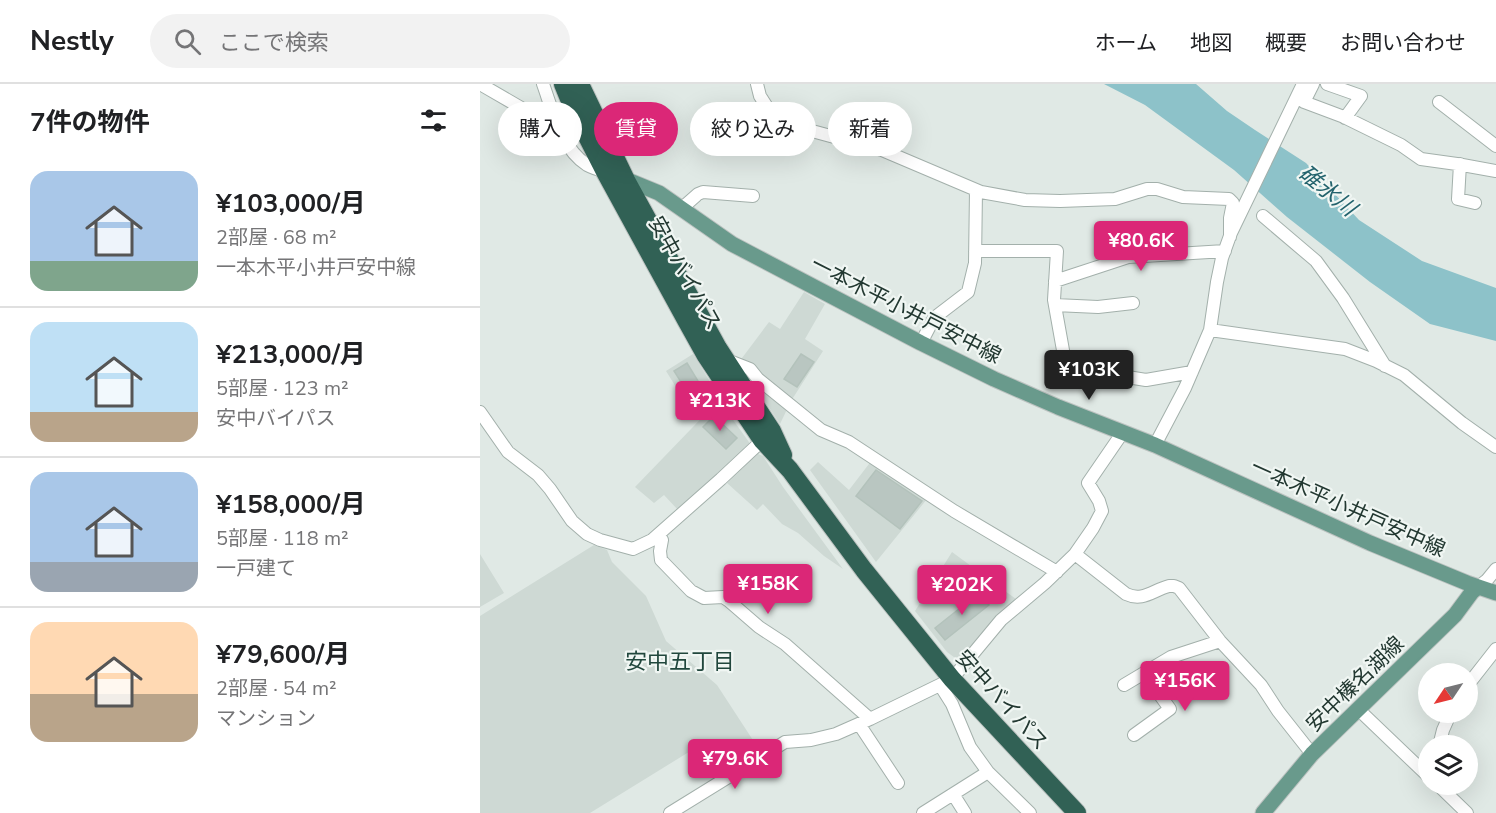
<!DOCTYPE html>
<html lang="ja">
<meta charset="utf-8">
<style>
body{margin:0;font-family:"Nunito Sans","Noto Sans JP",sans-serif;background:#f2f2f2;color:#202124;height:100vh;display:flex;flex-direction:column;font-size:22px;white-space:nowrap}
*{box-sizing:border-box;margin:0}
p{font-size:20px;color:#757577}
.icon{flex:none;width:33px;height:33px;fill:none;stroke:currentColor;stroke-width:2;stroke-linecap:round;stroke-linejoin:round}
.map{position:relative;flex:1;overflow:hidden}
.details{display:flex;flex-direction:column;background:#fff;width:480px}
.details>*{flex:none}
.hud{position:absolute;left:18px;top:18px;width:570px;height:54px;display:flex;gap:12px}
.needle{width:39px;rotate:235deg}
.buttons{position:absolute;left:938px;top:579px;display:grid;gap:12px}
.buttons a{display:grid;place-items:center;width:60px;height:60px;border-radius:50%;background:#fff;box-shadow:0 6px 24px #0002;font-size:30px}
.price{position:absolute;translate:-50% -51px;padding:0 14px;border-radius:6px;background:#db2777;color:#fff;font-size:20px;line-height:39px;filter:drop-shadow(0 2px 3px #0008)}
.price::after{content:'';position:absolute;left:50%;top:36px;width:18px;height:14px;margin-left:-9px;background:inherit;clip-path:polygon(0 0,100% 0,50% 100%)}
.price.selected{background:#222;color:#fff}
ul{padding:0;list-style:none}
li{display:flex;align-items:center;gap:18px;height:150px;padding:0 30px}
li+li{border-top:2px solid #e0e0e0}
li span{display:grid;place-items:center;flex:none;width:168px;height:120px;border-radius:18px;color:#555}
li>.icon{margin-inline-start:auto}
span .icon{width:72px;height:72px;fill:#fffc;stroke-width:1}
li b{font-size:26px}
h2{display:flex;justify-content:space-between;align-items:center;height:72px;padding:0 30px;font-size:26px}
.pill{padding:0 21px;border-radius:27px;background:#fff;box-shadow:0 6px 24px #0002;font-size:21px;line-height:54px}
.pill.selected{background:#db2777;color:#fff}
header{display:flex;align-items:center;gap:36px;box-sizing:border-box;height:84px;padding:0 30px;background:#fff;border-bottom:2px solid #e0e0e0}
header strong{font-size:28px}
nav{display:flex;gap:33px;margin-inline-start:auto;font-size:21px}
.search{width:420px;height:54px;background:#f2f2f2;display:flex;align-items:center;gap:15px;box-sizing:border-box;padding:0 21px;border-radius:33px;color:#757577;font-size:22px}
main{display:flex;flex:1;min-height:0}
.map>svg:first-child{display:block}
</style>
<header>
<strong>Nestly</strong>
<div class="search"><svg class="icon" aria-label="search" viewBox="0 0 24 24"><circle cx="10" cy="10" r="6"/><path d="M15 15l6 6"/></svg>ここで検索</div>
<nav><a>ホーム</a><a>地図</a><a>概要</a><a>お問い合わせ</a></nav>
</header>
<main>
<section class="details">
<h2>7件の物件<svg class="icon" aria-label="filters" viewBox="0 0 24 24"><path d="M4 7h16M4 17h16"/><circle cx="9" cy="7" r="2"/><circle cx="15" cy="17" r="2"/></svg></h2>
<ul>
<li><span style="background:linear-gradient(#a9c7e8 75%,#7fa58c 0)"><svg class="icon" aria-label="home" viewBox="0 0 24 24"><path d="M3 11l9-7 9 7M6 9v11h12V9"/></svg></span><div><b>¥103,000/月</b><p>2部屋 · 68 m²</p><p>一本木平小井戸安中線</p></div></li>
<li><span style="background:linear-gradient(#bfe0f5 75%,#b9a48a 0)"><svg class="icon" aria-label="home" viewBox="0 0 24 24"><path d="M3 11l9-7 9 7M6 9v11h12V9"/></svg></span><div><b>¥213,000/月</b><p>5部屋 · 123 m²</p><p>安中バイパス</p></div></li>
<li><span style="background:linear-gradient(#a9c7e8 75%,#9aa5b1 0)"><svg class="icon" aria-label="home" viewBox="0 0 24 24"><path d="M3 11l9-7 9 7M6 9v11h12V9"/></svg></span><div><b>¥158,000/月</b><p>5部屋 · 118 m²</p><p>一戸建て</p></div></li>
<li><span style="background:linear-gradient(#ffd9b3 60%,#b9a48a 0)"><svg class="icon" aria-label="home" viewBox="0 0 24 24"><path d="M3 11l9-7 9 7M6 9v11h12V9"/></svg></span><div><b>¥79,600/月</b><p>2部屋 · 54 m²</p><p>マンション</p></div></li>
</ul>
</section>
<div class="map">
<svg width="1016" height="729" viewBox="0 0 1016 729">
<rect width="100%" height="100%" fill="#e0e9e5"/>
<!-- built -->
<path fill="#ced9d4" d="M324 208 345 220 325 255 343 267 311 317 300 340 259 278 289 238 300 245Z
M213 270 237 309 212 329 186 287Z
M239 316 271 361 199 427 184 411 174 419 155 403Z
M278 370 283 372 303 403 363 485 344 472 318 449 302 440 283 420 277 426 247 399Z
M392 376 447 415 396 478 330 386 338 378 369 406Z
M114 461 127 466 132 478 166 512 186 557 237 601 282 670 239 696 217 663 110 729H0V532Z
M472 468 540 518 482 579 467 568 435 527Z
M0 470 24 509 0 523Z"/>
<!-- water -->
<path fill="#8dc2c9" d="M624 0H716L747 27 775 46 826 79 879 136 942 177 1016 204V257L950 240 890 198 807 133 754 86 665 21Z"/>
<!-- building -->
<path fill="#b9c6c1" stroke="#b3c2bb" stroke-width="1.5" d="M321 270 334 278 317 303 304 295Z
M207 279 218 297 206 306 194 287Z
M234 332 257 354 246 365 223 343Z
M396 386 442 417 420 445 376 412Z
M499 509 509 521 465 556 455 544Z"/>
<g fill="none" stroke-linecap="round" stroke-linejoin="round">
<defs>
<path id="minor" d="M0 0 81 47
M63 0C73 28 81 64 107 81 113 84 119 86 125 88
M277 0 280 12 287 23 294 32 305 38 321 44 402 66 501 108 545 116 580 117 635 115 667 105H677L703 113 749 115 753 119 750 134V153
M833 0 824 18 864 33 921 61 941 75 977 80 1016 87
M847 0 881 12 865 34
M959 18 1016 62
M980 80 978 115 995 119
M201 125 218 110 223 108 273 112
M783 132 836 177 863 214 905 282
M495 167H577L574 216 586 283 666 296 712 288
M575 197 648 173 745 167
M575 221 618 223 653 219
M730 246 865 265 896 277 924 291 982 339 1016 363
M441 259 454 234 488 208 495 179 496 106
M247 276 270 285 278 295 341 346 369 358 474 427 577 488
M0 328 28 368 58 391 70 405 92 437 107 450 120 456 153 465 172 456 241 395 287 352
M675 361 705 304 730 246 737 198 742 174 751 149 823 0
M178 451 182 456 180 467 181 476 211 507 224 514 243 513 249 517 279 543 305 560 390 635
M595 470 646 510C663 518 673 506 689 502H694L699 504 740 557 781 601 798 627 832 670
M998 503 1007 496 1016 485
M460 601 472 620 490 663 508 688 550 729
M644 601 691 573 740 557
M987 602 1016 565
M879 626 948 692
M379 640 418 699
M654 651 690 625 664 589
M959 662 963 646 971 628
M957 700 987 729
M473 710 485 729
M190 729 305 658 331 656 356 650 390 635 472 595 521 536 565 499 595 470 613 444 622 427 619 417 608 399 643 348
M443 729 508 688"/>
<path id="major" d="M140 93 179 109 252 160 441 259 514 295 578 323 675 361 890 459 987 499 1016 509
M783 729 832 670 975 531 992 508 998 503"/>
<path id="highway" d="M83 0 94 27 125 88 207 238 226 272 282 356 310 386 384 486 472 595 597 729
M100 0 146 96 238 264 292 347 303 371"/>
</defs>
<!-- minor casing -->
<use href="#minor" stroke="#a3b0ab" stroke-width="14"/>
<!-- major casing -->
<use href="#major" stroke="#bdc3c1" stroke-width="17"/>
<!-- highway casing -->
<use href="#highway" stroke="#bdc3c1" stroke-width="20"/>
<!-- minor -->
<use href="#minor" stroke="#fff" stroke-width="12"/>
<!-- major -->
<use href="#major" stroke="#699a8c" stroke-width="15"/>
<!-- highway -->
<use href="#highway" stroke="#316155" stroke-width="18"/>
</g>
<g text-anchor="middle" stroke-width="4.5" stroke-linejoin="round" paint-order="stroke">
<!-- street labels -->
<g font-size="21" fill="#223831" stroke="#f0f6f3">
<text transform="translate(205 189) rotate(61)" y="7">安中バイパス</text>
<text transform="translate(426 226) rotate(27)" y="7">一本木平小井戸安中線</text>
<text transform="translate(868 424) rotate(24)" y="7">一本木平小井戸安中線</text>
<text transform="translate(875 600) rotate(-44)" y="7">安中榛名湖線</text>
<text transform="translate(522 616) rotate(48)" y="7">安中バイパス</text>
</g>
<!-- water labels -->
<g font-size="22" font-style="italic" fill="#23636d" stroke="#f0f6f3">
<text transform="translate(848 106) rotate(39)" y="8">碓氷川</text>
</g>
<!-- neighbourhood labels -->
<g font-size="22" fill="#21473d" stroke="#f0f6f3">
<text x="200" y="585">安中五丁目</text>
</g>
</g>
</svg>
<div class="buttons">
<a><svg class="needle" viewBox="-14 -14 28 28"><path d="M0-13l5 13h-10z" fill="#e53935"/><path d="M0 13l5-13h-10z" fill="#757577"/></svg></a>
<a><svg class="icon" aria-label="layers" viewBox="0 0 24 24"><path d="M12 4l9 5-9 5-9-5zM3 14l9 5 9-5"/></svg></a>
</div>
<b class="price" style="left:661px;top:188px">¥80.6K</b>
<b class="price selected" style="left:609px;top:317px">¥103K</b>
<b class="price" style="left:240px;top:348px">¥213K</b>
<b class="price" style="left:288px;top:531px">¥158K</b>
<b class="price" style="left:482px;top:532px">¥202K</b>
<b class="price" style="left:705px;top:628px">¥156K</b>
<b class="price" style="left:255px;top:706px">¥79.6K</b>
<div class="hud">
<a class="pill">購入</a>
<a class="pill selected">賃貸</a>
<a class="pill">絞り込み</a>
<a class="pill">新着</a>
</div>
</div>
</main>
